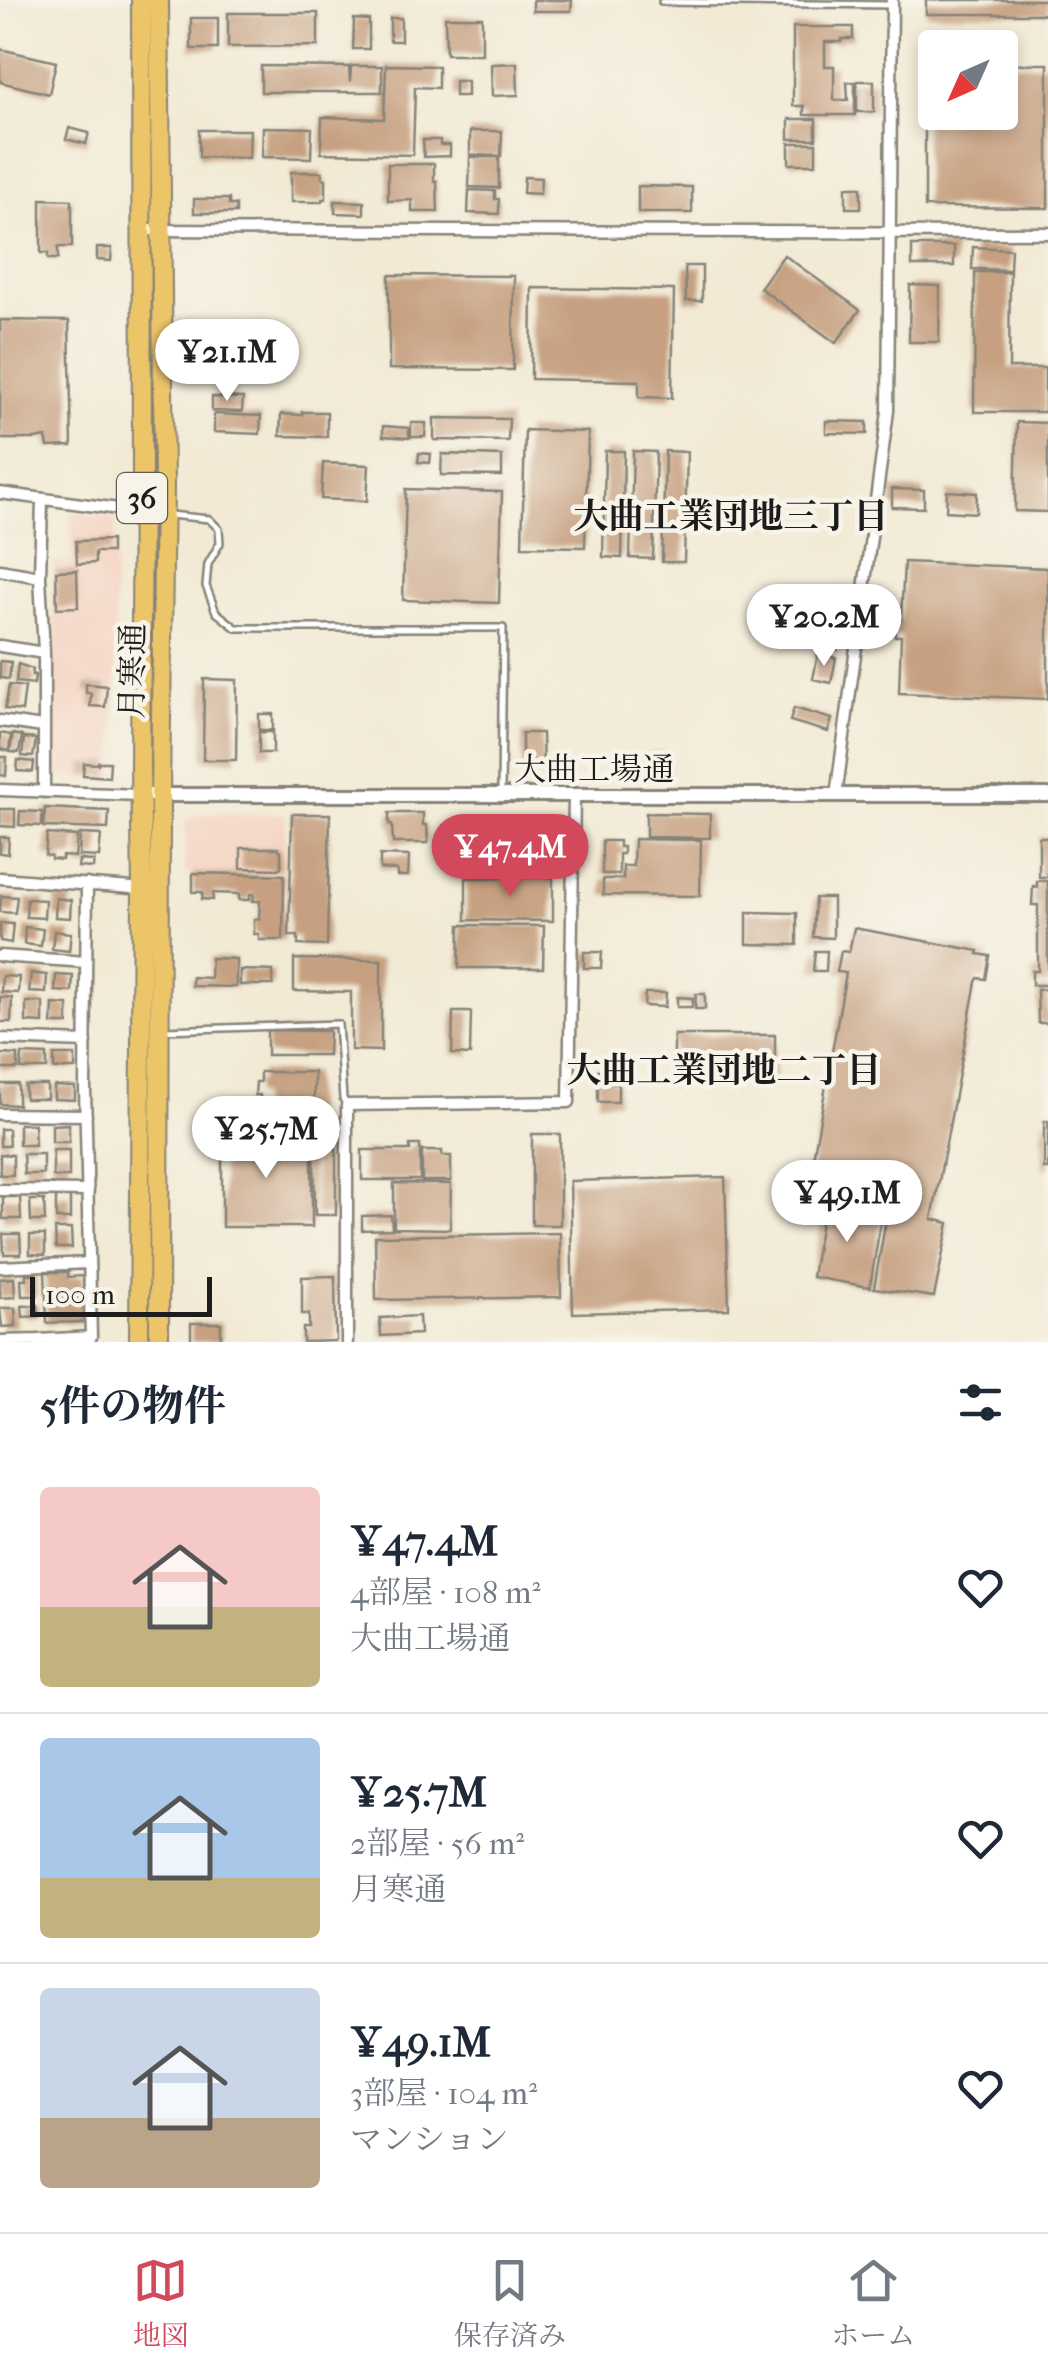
<!DOCTYPE html>
<html lang="ja">
<meta charset="utf-8">
<style>
body{margin:0;font-family:"IM FELL French Canon","Noto Serif JP",serif;background:#f6f6f7;color:#1f2937;height:100vh;display:flex;flex-direction:column;font-size:38px;white-space:nowrap}
*{box-sizing:border-box;margin:0}
p{font-size:32px;color:#747a83}
.icon{flex:none;width:55px;height:55px;fill:none;stroke:currentColor;stroke-width:2;stroke-linecap:round;stroke-linejoin:round}
.map{position:relative;height:1342px;overflow:hidden}
.side{display:flex;flex-direction:column;background:#fff;flex:1}
.side>*{flex:none}
.needle{width:65px;rotate:225deg}
.buttons{position:absolute;left:918px;top:30px;display:grid;gap:20px}
.buttons a{display:grid;place-items:center;width:100px;height:100px;border-radius:10px;background:#fff;box-shadow:0 5px 15px #0003;font-size:50px}
.scale{position:absolute;left:30px;bottom:25px;width:182px;box-sizing:border-box;padding-left:10px;border:5px solid #1c1c1c;border-top:0;font-size:28px;line-height:35px;white-space:nowrap;color:#1c1c1c;-webkit-text-stroke:8px #f7f3e8;paint-order:stroke}
.price{position:absolute;translate:-50% -85px;padding:0 22px;border-radius:35px;background:#fff;color:#222;font-size:32px;line-height:65px;filter:drop-shadow(0 2px 5px #0008)}
.price::after{content:'';position:absolute;left:50%;top:60px;width:30px;height:22px;margin-left:-15px;background:inherit;clip-path:polygon(0 0,100% 0,50% 100%)}
.price.current{background:#d1495b;color:#fff}
ul{padding:0;list-style:none}
li{display:flex;align-items:center;gap:30px;height:250px;padding:0 40px}
li+li{border-top:2px solid #e0e1e3}
li span{display:grid;place-items:center;flex:none;width:280px;height:200px;border-radius:10px;color:#555}
li>.icon{margin-inline-start:auto}
span .icon{width:120px;height:120px;fill:#fffc;stroke-width:1}
li b{font-size:42px}
h2{display:flex;justify-content:space-between;align-items:center;height:120px;padding:0 40px;font-size:42px}
.tabs{display:flex;justify-content:space-around;align-items:center;height:140px;border-top:2px solid #e0e1e3;background:#fff;font-size:28px;color:#747a83}
.tabs a{display:grid;justify-items:center;gap:5px}
.tabs .current{color:#d1495b}
.map>svg:first-child{display:block}
</style>
<div class="map">
<svg width="1048" height="1342" viewBox="0 0 1048 1342">
<rect width="100%" height="100%" fill="#f7f3e8"/>
<filter id="ink" filterUnits="userSpaceOnUse"><feTurbulence type="fractalNoise" baseFrequency=".01" numOctaves="2"/><feDisplacementMap in="SourceGraphic" scale="20" xChannelSelector="R" yChannelSelector="G"/><feConvolveMatrix kernelMatrix="1 2 1 2 8 2 1 2 1" color-interpolation-filters="sRGB"/></filter>
<filter id="wash" filterUnits="userSpaceOnUse"><feTurbulence type="fractalNoise" baseFrequency=".0048" numOctaves="4" result="noise"/><feDisplacementMap in="SourceGraphic" scale="40" xChannelSelector="R" yChannelSelector="G"/><feGaussianBlur stdDeviation="2.25" result="paint"/><feColorMatrix in="noise" values="0 0 0 0 0 0 0 0 0 0 0 0 0 0 0 0 0 1.4 0 .05"/><feComposite in="paint" operator="in"/></filter>
<g filter="url(#wash)">
<rect width="100%" height="100%" fill="#f2ead5"/>
<!-- built -->
<path fill="#f5d3c2" d="M71 512 115 518V779L56 777 53 773V561L72 564Z
M199 813 285 814V873H185L186 820Z"/>
<g id="blocks">
<!-- building -->
<path fill="#c6a081" d="M533 0H572L571 11H533Z
M926 0H1048V14H926Z
M228 13H318V46L228 47Z
M445 17H482V54H446Z
M191 18H218V49H191Z
M390 18H401V41H390Z
M354 19 369 20V49H353Z
M793 27H853V39H842V42H825V66H834V100H848L847 82H855V115H804V106H793Z
M0 49 56 62 49 94 0 82Z
M517 63 518 95 492 96 491 64Z
M925 64H935V112H1000V64H1048V208L925 207Z
M386 65 438 66V88L415 87 413 155 321 153 322 117 384 119Z
M261 66 349 67 350 82 351 66H382V92H261Z
M455 81H467V96H455Z
M857 81H874V112H857Z
M789 119H816V139H789Z
M263 127 312 128 311 158 262 157Z
M69 128 89 133 86 144 66 139Z
M199 130H250L249 158 199 157Z
M470 131H502L501 156 470 155Z
M423 140H440V145H450V156L424 157Z
M789 143H816V164H789Z
M470 157H499V188L469 187Z
M388 164H434V181H437L438 212H412V200L388 201Z
M291 172H322V178L326 179V199H322V202H291Z
M524 177 541 178 540 194 523 193Z
M638 186 692 187V213H638Z
M846 187H861V208H846Z
M469 190 495 191V199H499V214L468 213Z
M41 199 72 200V247H58V259H48V253H41Z
M194 199H229V205H236V213H194Z
M335 201 364 202V214L335 213Z
M912 246H954V266H912Z
M973 247 1011 249 1010 270 972 269Z
M97 248H112L111 261 97 260Z
M784 255 860 310 836 343 760 288Z
M685 266H702V301H686Z
M975 272H1010L1009 368H1045V412H974Z
M389 275 514 276 513 370 389 369Z
M910 285 940 286 939 342H909Z
M532 288 674 290 672 398 639 397V381L531 379Z
M0 320 69 321 72 446 48 447 46 437 35 439H0Z
M212 397 243 398 242 412 212 411Z
M302 412H327V437L280 436 281 414 302 415Z
M214 414 261 416 260 434 214 432Z
M434 418 509 419 508 441 434 440Z
M826 421 867 422V434L826 433Z
M1017 422 1048 423V512L1015 511Z
M411 423H426L425 437H411Z
M383 426 409 428V438L383 436Z
M525 430 588 432 585 547 522 546Z
M605 451H624L622 558 603 557Z
M633 451 656 452 653 559 630 558Z
M665 451 687 452 684 562H662Z
M419 453 431 454 430 463 418 462Z
M442 454 502 456V476L441 475Z
M323 463 369 465 367 501 321 499Z
M406 489 502 492 499 603 403 600Z
M892 489 924 490V508L892 507Z
M947 491 977 493 976 513 946 511Z
M111 540V552H95V563L77 564 76 541Z
M904 562 1048 568V699L899 693 901 636H895V619L901 620Z
M77 570 78 607 57 608 56 571Z
M834 599 847 603 842 620 830 617Z
M828 628 841 631 837 650 824 647Z
M818 654 836 658 831 683 813 679Z
M0 661 11 662 9 679 0 678Z
M18 664 33 669 32 675H35L34 684 16 682Z
M204 679 237 680 236 760H203Z
M86 684 107 686 105 707 90 706 91 693H86Z
M9 685 25 687 22 711 5 709Z
M794 708 832 719 828 732 790 721Z
M259 714H273V730H259Z
M259 732H273V753H259Z
M0 733 11 735 9 751 0 749Z
M522 733H542L543 768H522Z
M13 734 22 736 19 753 10 752Z
M24 738 36 739 33 757 22 756Z
M647 752H669L670 772H647Z
M0 757H7L6 776 0 775Z
M18 760 34 762 33 772 17 771Z
M98 762H110L109 777 83 775 84 763 98 764Z
M45 808 109 811 108 829 44 827Z
M0 809H15V827L0 826Z
M20 811 42 812V826L19 825Z
M389 813H423V825H427L428 843H393L392 825H389Z
M646 813 710 814V838L646 837Z
M292 814H330L327 946 298 945V936H289Z
M47 834 77 836 75 857 62 856V860L51 859V856L45 855Z
M80 834 101 835 99 857 79 856Z
M0 837H9L8 854 0 853Z
M1039 837H1048V877H1039Z
M634 839 701 840 700 896 603 895V879H623V866H633Z
M602 841H619V847H623V854H619V874H602Z
M241 848H278L281 851V867L278 869 241 868Z
M380 855 409 856 408 876H397V870L380 869Z
M79 860 94 861 93 868 78 867Z
M193 873 284 875 283 940H259V934H254V919H259L260 901H253L254 894H250V900H239V894L213 893V900L202 899 203 892H193Z
M466 878H553V921L466 920Z
M1037 881H1048V985H1032V971H1038V905H1032L1033 886 1037 887Z
M1 896 17 897 15 913 0 912Z
M56 898 71 900 70 918 55 917Z
M815 898H833V938L813 937Z
M27 899 45 900 44 918 26 917Z
M747 912 797 913V945L747 944Z
M0 923 13 924 11 943 0 941Z
M460 925 544 926 543 968H459Z
M25 927 43 929 41 946 24 944Z
M854 928 979 951 978 954 990 956 986 979 978 978 976 982 932 1219 949 1223 934 1297 874 1288 889 1202 808 1187 846 973 837 972 841 951 849 952Z
M54 931 71 933 69 951 52 949Z
M815 951H827L826 971H813Z
M584 952H602L601 968H584Z
M211 958 236 959V987L192 986V977L210 978Z
M294 959 381 960V1051L351 1050V992L294 991Z
M240 970 273 971V985H240Z
M31 973 47 975 46 993 29 992Z
M56 975 73 976 72 992 55 991Z
M2 976 19 977 18 993 1 992Z
M1048 989V1023H1038L1037 990Z
M645 993H666L665 1007 644 1006Z
M696 994H705V1009H695Z
M0 997 12 998 11 1022H0Z
M677 997 693 998 692 1007H677Z
M26 1002H43V1023L26 1022Z
M53 1004 68 1005V1024H52Z
M453 1012H471L470 1055 452 1054Z
M267 1030 329 1031 328 1055H267Z
M674 1035H775V1078H674Z
M0 1054 18 1055V1069H0Z
M22 1054 47 1055V1069H21Z
M54 1055H75V1069H54Z
M598 1070H613V1083H618V1102H598Z
M260 1072H314V1119H310V1128L277 1127V1133H260V1095H255L256 1082H260Z
M0 1084H18V1105L0 1104Z
M25 1085H47V1099H25Z
M54 1086 75 1087V1100L54 1099Z
M1044 1121H1048V1169H1044Z
M19 1124H34L35 1145H19Z
M69 1124V1142H52V1125Z
M0 1129H8L9 1146H0Z
M222 1129H252L251 1139H312V1227H222Z
M532 1134H560V1225H532Z
M410 1145H420V1180H362V1150H410Z
M314 1149H336V1215H315Z
M53 1150H69V1177H53Z
M422 1151H442V1156H451V1181H422Z
M0 1154 13 1155V1175H0Z
M23 1154H43V1174H24Z
M725 1177 729 1309 573 1313 570 1181Z
M394 1183 451 1184 450 1229 394 1228Z
M70 1195V1219H56V1196Z
M3 1197H20L21 1219H3Z
M30 1200H44L45 1221H31Z
M824 1203 882 1213 870 1287 812 1277Z
M391 1215 392 1229 362 1230V1216Z
M55 1229H71L72 1248H56Z
M560 1233 561 1297 376 1300 375 1236Z
M3 1234H20L21 1254H4Z
M30 1235H45V1255L30 1254Z
M45 1272H68V1277L83 1276 85 1322 47 1323Z
M26 1274H36L37 1296H22L21 1279H26Z
M335 1276 336 1341 303 1342V1328H309V1314H302V1277Z
M14 1278 15 1297 0 1298V1279Z
M38 1305 39 1316 23 1317 22 1306Z
M0 1308H15L16 1326 2 1327Z
M419 1316 420 1334 381 1336 380 1318Z
M191 1323H221V1342H191Z"/>
</g>
</g>
<g filter="url(#ink)">
<use href="#blocks" fill-opacity="0" stroke="#878378" stroke-width="2.5"/>
<g fill="none" stroke-linecap="round" stroke-linejoin="round">
<defs>
<path id="service" d="M662 2 892 5
M170 515 209 519 219 529 220 543 208 564 206 586 216 612 236 628H503L501 793
M164 1030 338 1024 343 1099 346 1103"/>
<path id="minor" d="M142 230 1048 233
M0 493 163 515
M42 500 40 577 44 653V792
M0 570 40 577
M0 646 44 653
M0 721 43 727
M0 790 140 795
M836 796 888 411 892 0
M0 878 145 889
M0 956 86 962
M0 1039 86 1042
M0 1114 86 1115
M0 1190 88 1191
M0 1267 89 1263
M0 1341 38 1340
M38 1342V1340L91 1337 85 1088 87 884
M347 1342V1105L569 1102 574 796"/>
<path id="tertiary" d="M140 795H1048"/>
<path id="trunk" d="M139 1342 142 889 140 766 142 486 141 0
M159 1342 160 795 164 486 159 0"/>
</defs>
<!-- service casing -->
<use href="#service" stroke="#878378" stroke-width="10"/>
<!-- minor casing -->
<use href="#minor" stroke="#878378" stroke-width="15"/>
<!-- tertiary casing -->
<use href="#tertiary" stroke="#878378" stroke-width="18"/>
<!-- trunk casing -->
<use href="#trunk" stroke="#878378" stroke-width="22"/>
<!-- service -->
<use href="#service" stroke="#fff" stroke-width="5"/>
<!-- minor -->
<use href="#minor" stroke="#fff" stroke-width="10"/>
<!-- tertiary -->
<use href="#tertiary" stroke="#fff" stroke-width="12"/>
<!-- trunk -->
<use href="#trunk" stroke="#edc569" stroke-width="18"/>
</g>
</g>
<g text-anchor="middle" stroke-width="9" stroke-linejoin="round" paint-order="stroke">
<!-- shield labels -->
<rect fill="#f7f3e8" stroke="#5e5c59" stroke-width="2.5" x="117" y="473" width="50" height="50" rx="8"/>
<g font-size="30" font-weight="bold" fill="#1c1c1c">
<text x="142" y="508">36</text>
</g>
<!-- street labels -->
<g font-size="32" fill="#1c1c1c" stroke="#f7f3e8">
<text transform="translate(132 671) rotate(-89)" y="11">月寒通</text>
<text x="594" y="780">大曲工場通</text>
</g>
<!-- neighbourhood labels -->
<g font-size="35" font-weight="bold" fill="#1c1c1c" stroke="#f7f3e8">
<text x="731" y="528">大曲工業団地三丁目</text>
<text x="724" y="1082">大曲工業団地二丁目</text>
</g>
</g>
</svg>
<div class="buttons">
<a><svg class="needle" viewBox="-14 -14 28 28"><path d="M0-13l5 13h-10z" fill="#e53935"/><path d="M0 13l5-13h-10z" fill="#747a83"/></svg></a>
</div>
<div class="scale">100 m</div>
<b class="price" style="left:227px;top:404px">¥21.1M</b>
<b class="price" style="left:824px;top:669px">¥20.2M</b>
<b class="price current" style="left:510px;top:899px">¥47.4M</b>
<b class="price" style="left:266px;top:1181px">¥25.7M</b>
<b class="price" style="left:847px;top:1245px">¥49.1M</b>
</div>
<section class="side">
<h2>5件の物件<svg class="icon" aria-label="filters" viewBox="0 0 24 24"><path d="M4 7h16M4 17h16"/><circle cx="9" cy="7" r="2"/><circle cx="15" cy="17" r="2"/></svg></h2>
<ul>
<li><span style="background:linear-gradient(#f6c9c9 60%,#c2b280 0)"><svg class="icon" aria-label="home" viewBox="0 0 24 24"><path d="M3 11l9-7 9 7M6 9v11h12V9"/></svg></span><div><b>¥47.4M</b><p>4部屋 · 108 m²</p><p>大曲工場通</p></div><svg class="icon" aria-label="heart" viewBox="0 0 24 24"><path d="M12 20l-8-8c-3-5 5-10 8-4 3-6 11-1 8 4z"/></svg></li>
<li><span style="background:linear-gradient(#a9c7e8 70%,#c2b280 0)"><svg class="icon" aria-label="home" viewBox="0 0 24 24"><path d="M3 11l9-7 9 7M6 9v11h12V9"/></svg></span><div><b>¥25.7M</b><p>2部屋 · 56 m²</p><p>月寒通</p></div><svg class="icon" aria-label="heart" viewBox="0 0 24 24"><path d="M12 20l-8-8c-3-5 5-10 8-4 3-6 11-1 8 4z"/></svg></li>
<li><span style="background:linear-gradient(#c9d6e8 65%,#b9a48a 0)"><svg class="icon" aria-label="home" viewBox="0 0 24 24"><path d="M3 11l9-7 9 7M6 9v11h12V9"/></svg></span><div><b>¥49.1M</b><p>3部屋 · 104 m²</p><p>マンション</p></div><svg class="icon" aria-label="heart" viewBox="0 0 24 24"><path d="M12 20l-8-8c-3-5 5-10 8-4 3-6 11-1 8 4z"/></svg></li>
</ul>
</section>
<nav class="tabs">
<a class="current"><svg class="icon" aria-label="map" viewBox="0 0 24 24"><path d="M3 6l6-2 6 2 6-2v14l-6 2-6-2-6 2zM9 4v14M15 6v14"/></svg>地図</a>
<a><svg class="icon" aria-label="saved" viewBox="0 0 24 24"><path d="M7 4h10v16l-5-4-5 4z"/></svg>保存済み</a>
<a><svg class="icon" aria-label="home" viewBox="0 0 24 24"><path d="M3 11l9-7 9 7M6 9v11h12V9"/></svg>ホーム</a>
</nav>
